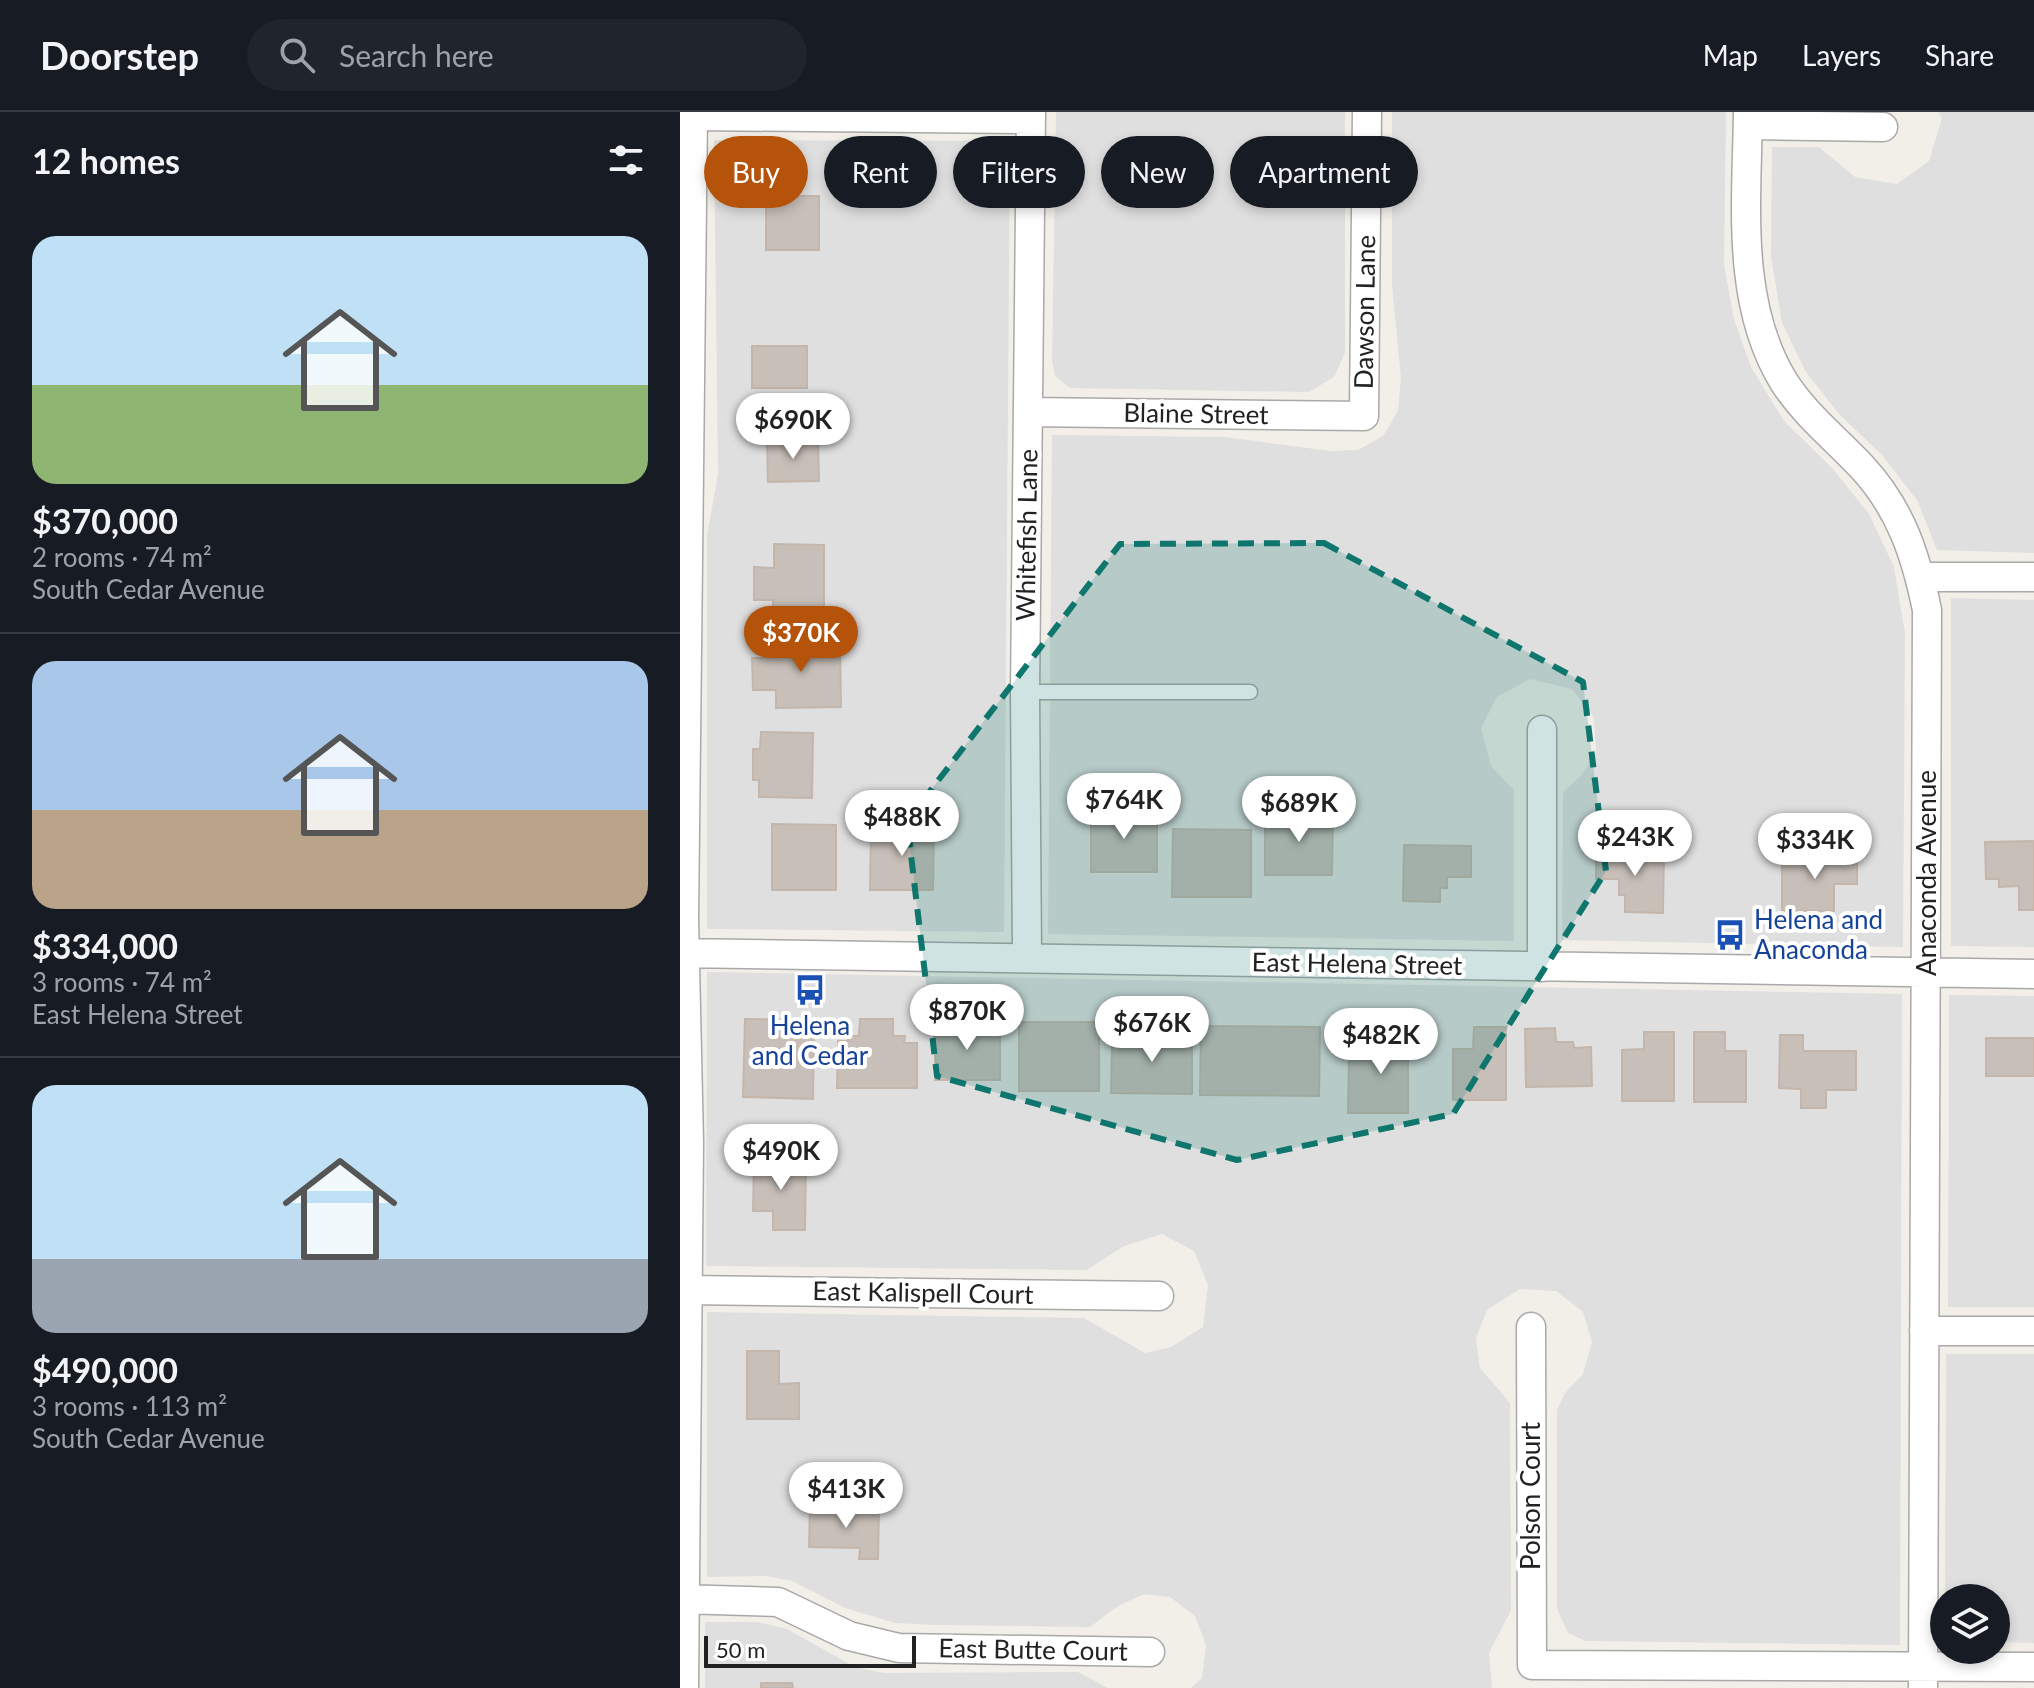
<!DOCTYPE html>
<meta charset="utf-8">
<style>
body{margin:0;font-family:Lato,sans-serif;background:#20242c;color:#f1f3f6;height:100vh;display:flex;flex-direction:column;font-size:30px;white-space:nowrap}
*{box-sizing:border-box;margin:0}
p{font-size:26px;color:#9ea1a6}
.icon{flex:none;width:44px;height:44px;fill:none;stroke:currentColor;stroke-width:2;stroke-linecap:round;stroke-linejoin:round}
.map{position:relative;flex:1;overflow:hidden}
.panel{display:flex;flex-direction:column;background:#171b24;width:680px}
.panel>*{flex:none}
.top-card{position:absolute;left:24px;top:24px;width:760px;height:72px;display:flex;gap:16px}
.fabs{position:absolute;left:1250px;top:1472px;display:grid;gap:16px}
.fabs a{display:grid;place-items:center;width:80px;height:80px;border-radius:50%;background:#171b24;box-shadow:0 4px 12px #0003;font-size:40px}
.scale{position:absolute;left:24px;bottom:20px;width:212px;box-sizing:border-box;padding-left:8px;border:4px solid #222;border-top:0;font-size:22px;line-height:28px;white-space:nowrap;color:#222;-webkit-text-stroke:6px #fff;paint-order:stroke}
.price{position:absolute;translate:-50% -68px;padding:0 18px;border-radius:28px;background:#fff;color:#222;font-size:26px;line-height:52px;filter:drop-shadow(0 2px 4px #0008)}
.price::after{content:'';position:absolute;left:50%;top:48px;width:24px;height:18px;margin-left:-12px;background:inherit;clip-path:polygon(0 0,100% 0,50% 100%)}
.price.selected{background:#b45309;color:#fff}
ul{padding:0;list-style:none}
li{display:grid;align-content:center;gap:16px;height:424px;padding:0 32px}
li+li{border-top:2px solid #363941}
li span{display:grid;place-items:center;height:248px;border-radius:24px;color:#555}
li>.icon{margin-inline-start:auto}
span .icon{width:144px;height:144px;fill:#fffc;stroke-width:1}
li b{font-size:34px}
h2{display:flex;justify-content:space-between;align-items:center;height:96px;padding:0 32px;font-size:34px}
.pill{padding:0 28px;border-radius:36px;background:#171b24;box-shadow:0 4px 12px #0003;font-size:28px;line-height:72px}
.pill.selected{background:#b45309;color:#fff}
header{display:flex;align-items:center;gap:48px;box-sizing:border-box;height:112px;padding:0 40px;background:#171b24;border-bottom:2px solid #363941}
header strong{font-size:38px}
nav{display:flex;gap:44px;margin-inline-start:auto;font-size:28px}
.search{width:560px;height:72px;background:#20242c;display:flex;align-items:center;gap:20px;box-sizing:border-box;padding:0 28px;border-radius:44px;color:#9ea1a6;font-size:30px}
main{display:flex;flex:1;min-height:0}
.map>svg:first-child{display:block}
</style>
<header>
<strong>Doorstep</strong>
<div class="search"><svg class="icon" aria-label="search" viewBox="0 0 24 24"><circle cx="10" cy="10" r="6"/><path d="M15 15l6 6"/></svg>Search here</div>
<nav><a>Map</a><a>Layers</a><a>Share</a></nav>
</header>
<main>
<section class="panel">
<h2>12 homes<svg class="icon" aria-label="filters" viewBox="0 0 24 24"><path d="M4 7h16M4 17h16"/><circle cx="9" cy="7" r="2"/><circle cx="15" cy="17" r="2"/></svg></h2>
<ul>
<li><span style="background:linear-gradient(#bfe0f5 60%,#8fb573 0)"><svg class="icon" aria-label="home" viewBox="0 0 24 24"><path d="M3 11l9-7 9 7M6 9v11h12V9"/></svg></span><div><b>$370,000</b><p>2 rooms · 74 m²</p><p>South Cedar Avenue</p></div></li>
<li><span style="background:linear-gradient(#a9c7e8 60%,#b9a48a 0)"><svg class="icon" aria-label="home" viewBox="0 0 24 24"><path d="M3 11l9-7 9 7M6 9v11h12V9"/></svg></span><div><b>$334,000</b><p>3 rooms · 74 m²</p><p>East Helena Street</p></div></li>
<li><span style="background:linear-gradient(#bfe0f5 70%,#9aa5b1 0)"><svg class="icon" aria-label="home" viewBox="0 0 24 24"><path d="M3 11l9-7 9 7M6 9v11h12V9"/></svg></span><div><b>$490,000</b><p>3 rooms · 113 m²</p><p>South Cedar Avenue</p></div></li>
</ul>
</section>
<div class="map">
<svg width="1354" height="1576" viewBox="0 0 1354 1576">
<rect width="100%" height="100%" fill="#f2efe9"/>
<!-- residential -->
<path fill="#e0dfdf" d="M376 0H665V241L654 265 629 280 390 276 375 264 372 248Z
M712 0H1046L1044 153 1054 207 1071 255 1104 309 1153 357 1189 402 1214 455 1225 521 1223 835 882 828 883 680 901 664 916 640 914 606 892 577 850 567 817 585 801 616 811 654 834 678V829L368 822 372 323 544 325 650 339 678 338 703 324 718 299 721 266 712 174Z
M1258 0H1354V441L1257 438 1237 388 1202 343 1159 302 1126 260 1102 211 1091 144 1092 35H1139L1175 65 1217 72 1249 49 1262 6Z
M34 28 330 29 324 820 27 817V424L38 362Z
M1271 486 1354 488V835L1271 834Z
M27 860 1222 882 1220 1533 906 1529 888 1521 877 1497V1298L885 1281 903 1262 912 1230 903 1200 876 1179 840 1177 807 1198 796 1226 800 1256 830 1291 831 1498 809 1541 812 1576H511L522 1566 526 1533 515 1504 490 1485 464 1482 438 1494 410 1515 256 1513 215 1511 165 1496 112 1469 86 1464 27 1465V1200L404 1206 465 1241 491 1235 523 1215 528 1173 514 1139 482 1122 444 1134 407 1158 26 1154Z
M1269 883 1354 884V1195H1268Z
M1266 1242H1354V1531L1316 1530V1486H1265Z
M25 1510H78L107 1517 175 1555 204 1561 398 1560 428 1576H25Z"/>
<!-- building -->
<path fill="#c7bfb8" stroke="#c4b6ab" stroke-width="2" d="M86 84H139V138H86Z
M72 234H127V276H72Z
M138 328 139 369 88 370 87 329Z
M94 432 144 433V512L92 511 93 488H74V455L94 456Z
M160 529 161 595 96 596V578H73L72 546H94V530Z
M81 620 133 621 132 686 79 685V668H73V637H80Z
M411 698H477V760H411Z
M585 701H653L652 763H585Z
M92 712 156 713V778H92Z
M191 713H254L253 778H190Z
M493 717 571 718V785H492Z
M1354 729V798H1339V774L1319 775V767H1306L1305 730Z
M724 733 791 734V765H767V776H760V790L723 789Z
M916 740H984L983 801 945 800V783H939V767H916Z
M1102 744H1177V772H1154V799H1102Z
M65 907 134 908 133 987 63 985Z
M180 907H213V924H225L224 931H237V976H157L158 929H168V924H179Z
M272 908H302V917H320V968H255V916H272Z
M339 910H419V979H339Z
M456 912 487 913 486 929 512 934V982L431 981 432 934H443V928H456Z
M521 914 640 915 639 984 520 983Z
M794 915H826V988H773V937H793Z
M875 916 876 930H893L894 936 911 935 912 974 846 975 845 917Z
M700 917H728V1001H668L669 944H685V938L700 939Z
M964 920H994V989H942V938L964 937Z
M1014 920H1045V939H1066V990H1014Z
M1100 923H1123V939H1176V978H1146V996H1121V977L1099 976Z
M1306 926H1354V964H1306Z
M74 1047 126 1048 125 1118H93V1099H73Z
M67 1239H99V1272L119 1271V1307H67Z
M130 1395 199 1397 198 1447H179L180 1436 129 1435Z
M81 1571H112L113 1576H81Z"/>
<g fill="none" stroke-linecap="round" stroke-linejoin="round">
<defs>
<path id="service" d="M345 580H570"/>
<path id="minor" d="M1068 0C1067 88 1055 191 1104 270 1125 303 1156 327 1182 355 1221 397 1236 444 1247 498L1243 1576
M13 4 351 7
M1068 13 1203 15
M348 300 684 304 687 0
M1240 465H1354
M862 618V855
M0 841 1354 862
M347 845 345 580 351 0
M7 1178 479 1184
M851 1215 852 1553 1354 1555
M1244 1219H1354
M0 1487 98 1490 169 1524 219 1536 470 1540
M4 1576 9 1031 4 807 13 0"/>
</defs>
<!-- service casing -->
<use href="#service" stroke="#a9a9a9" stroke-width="17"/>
<!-- minor casing -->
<use href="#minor" stroke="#a9a9a9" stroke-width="31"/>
<!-- service -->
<use href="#service" stroke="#fff" stroke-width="14"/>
<!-- minor -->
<use href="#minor" stroke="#fff" stroke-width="28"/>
</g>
<!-- marked area -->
<path fill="#0f766e" fill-opacity="0.2" stroke="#0f766e" stroke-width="6" stroke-dasharray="16 10" stroke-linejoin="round" d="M644 431 903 570 926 759 773 1002 557 1048 257 964 227 709 440 432Z"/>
<!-- icons -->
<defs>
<symbol id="bus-bare" viewBox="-9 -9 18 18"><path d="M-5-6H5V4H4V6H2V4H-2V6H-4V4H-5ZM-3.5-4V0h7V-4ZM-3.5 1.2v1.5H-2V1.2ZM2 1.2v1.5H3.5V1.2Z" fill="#1a4fb4" stroke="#fff" stroke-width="2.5" paint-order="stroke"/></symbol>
</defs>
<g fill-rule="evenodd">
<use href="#bus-bare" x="1028" y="801" width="44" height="44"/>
<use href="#bus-bare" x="108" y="856" width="44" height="44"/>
</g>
<g text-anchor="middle" stroke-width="8" stroke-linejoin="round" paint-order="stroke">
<!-- street labels -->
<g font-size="26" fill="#222" stroke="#fff">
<text transform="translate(685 200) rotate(-89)" y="9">Dawson Lane</text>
<text transform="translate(516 302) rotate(1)" y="9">Blaine Street</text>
<text transform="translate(347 423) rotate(-89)" y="9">Whitefish Lane</text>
<text transform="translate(1247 761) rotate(-90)" y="9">Anaconda Avenue</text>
<text transform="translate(677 852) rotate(1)" y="9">East Helena Street</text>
<text transform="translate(243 1181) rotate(1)" y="9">East Kalispell Court</text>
<text transform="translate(851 1384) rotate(-90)" y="9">Polson Court</text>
<text transform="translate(353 1538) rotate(1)" y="9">East Butte Court</text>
</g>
<!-- transit labels -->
<g font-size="26" fill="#164399" stroke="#fff" text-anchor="start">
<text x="1074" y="817">Helena and<tspan x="1074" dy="30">Anaconda</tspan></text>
<text x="130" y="923" text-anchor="middle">Helena<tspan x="130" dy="30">and Cedar</tspan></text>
</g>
</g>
</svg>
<div class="fabs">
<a><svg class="icon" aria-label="layers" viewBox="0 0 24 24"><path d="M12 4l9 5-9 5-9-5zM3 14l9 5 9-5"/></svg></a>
</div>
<div class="scale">50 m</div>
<b class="price" style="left:113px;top:349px">$690K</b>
<b class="price selected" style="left:121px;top:562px">$370K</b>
<b class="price" style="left:444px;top:729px">$764K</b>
<b class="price" style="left:619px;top:732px">$689K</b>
<b class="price" style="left:222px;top:746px">$488K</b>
<b class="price" style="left:955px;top:766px">$243K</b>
<b class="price" style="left:1135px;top:769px">$334K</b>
<b class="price" style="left:287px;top:940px">$870K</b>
<b class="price" style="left:472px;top:952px">$676K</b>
<b class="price" style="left:701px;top:964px">$482K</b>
<b class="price" style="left:101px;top:1080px">$490K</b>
<b class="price" style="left:166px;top:1418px">$413K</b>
<div class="top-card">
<a class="pill selected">Buy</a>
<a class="pill">Rent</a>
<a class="pill">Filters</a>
<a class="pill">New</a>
<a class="pill">Apartment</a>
</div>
</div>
</main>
